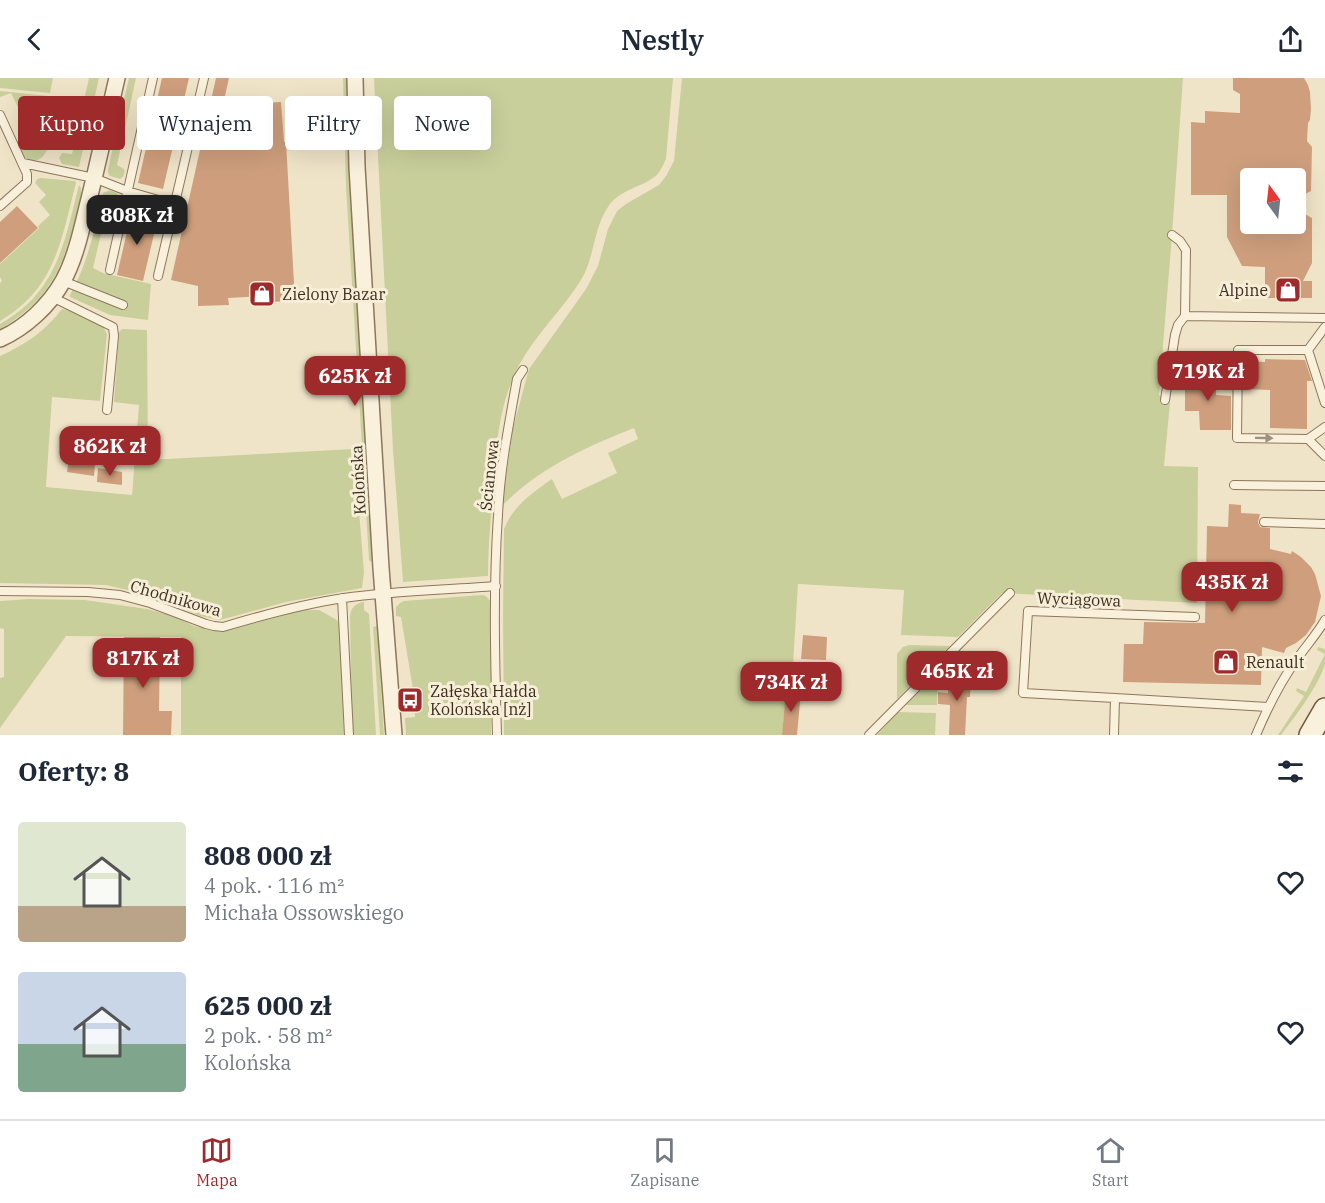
<!DOCTYPE html>
<html lang="pl">
<meta charset="utf-8">
<style>
body{margin:0;font-family:"IBM Plex Serif",serif;background:#f2f2f3;color:#1f2937;height:100vh;display:flex;flex-direction:column;font-size:22px;white-space:nowrap}
*{box-sizing:border-box;margin:0}
p{font-size:20px;color:#747a83}
.icon{flex:none;width:33px;height:33px;fill:none;stroke:currentColor;stroke-width:2;stroke-linecap:round;stroke-linejoin:round}
.map{position:relative;height:657px;overflow:hidden}
.drawer{display:flex;flex-direction:column;background:#fff;flex:1}
.drawer>*{flex:none}
.guide{position:absolute;left:18px;top:18px;width:600px;height:54px;display:flex;gap:12px}
.needle{width:39px;rotate:345deg}
.fabs{position:absolute;left:1240px;top:90px;display:grid;gap:12px}
.fabs a{display:grid;place-items:center;width:66px;height:66px;border-radius:6px;background:#fff;box-shadow:0 6px 24px #0002;font-size:30px}
.price{position:absolute;translate:-50% -51px;padding:0 14px;border-radius:12px;background:#9e2a2b;color:#fff;font-size:20px;line-height:39px;filter:drop-shadow(0 2px 3px #0008)}
.price::after{content:'';position:absolute;left:50%;top:36px;width:18px;height:14px;margin-left:-9px;background:inherit;clip-path:polygon(0 0,100% 0,50% 100%)}
.price.current{background:#222;color:#fff}
ul{padding:0;list-style:none}
li{display:flex;align-items:center;gap:18px;height:150px;padding:0 18px}
li span{display:grid;place-items:center;flex:none;width:168px;height:120px;border-radius:6px;color:#555}
li>.icon{margin-inline-start:auto}
span .icon{width:72px;height:72px;fill:#fffc;stroke-width:1}
li b{font-size:26px}
h2{display:flex;justify-content:space-between;align-items:center;height:72px;padding:0 18px;font-size:26px}
.pill{padding:0 21px;border-radius:6px;background:#fff;box-shadow:0 6px 24px #0002;font-size:21px;line-height:54px}
.pill.current{background:#9e2a2b;color:#fff}
header{display:flex;justify-content:space-between;align-items:center;height:78px;padding:0 18px;background:#fff;font-size:27px;font-weight:600}
.menu{display:flex;justify-content:space-around;align-items:center;height:84px;border-top:2px solid #e0e1e3;background:#fff;font-size:16px;color:#747a83}
.menu a{display:grid;justify-items:center;gap:3px}
.menu .current{color:#9e2a2b}
.map>svg:first-child{display:block}
</style>
<header><svg class="icon" aria-label="back" viewBox="0 0 24 24"><path d="M15 5l-7 7 7 7"/></svg>Nestly<svg class="icon" aria-label="share" viewBox="0 0 24 24"><path d="M12 15V3M7 8l5-5 5 5M5 13v7h14v-7"/></svg></header>
<div class="map">
<svg width="1325" height="657" viewBox="0 0 1325 657">
<rect width="100%" height="100%" fill="#f0e4c8"/>
<!-- green -->
<path fill="#c9cf9b" d="M0 0H53L50 15 0 10Z
M89 0H99L79 89 62 86 59 80 62 75 72 76Z
M129 0H136L117 87 124 91 125 94 123 99 120 101 110 98 108 95V91Z
M343 0H347L348 76 373 482 371 484 369 482 346 109Z
M374 0H673L666 81C663 87 661 92 657 97 642 110 619 111 608 129 593 151 595 179 581 202 563 231 536 256 519 287 497 329 495 379 492 425 490 450 488 474 488 498L403 504 393 372Z
M682 0H1183L1172 157 1159 317 1170 325 1164 388 1198 389 1197 525 1002 515 958 559 901 557 904 512 798 506 792 603H787L782 657H504L503 538 504 451C513 428 532 415 552 401L562 421 617 395 608 375 638 361 634 350C586 369 539 390 502 428L513 350 529 291 586 211 598 188 608 151 617 133 626 126 659 107 666 98 674 83Z
M0 13 49 18 36 69 47 72C41 84 34 85 22 78L16 64 31 56 11 15 0 19Z
M41 100 75 103 76 105C61 162 56 210 0 243V205L2 203 0 199V186L39 150 38 148 50 137 39 124 46 117 35 105 37 101Z
M79 107 81 110V118C65 178 59 217 0 251V246C57 214 64 166 79 107Z
M110 112 117 115 120 121 117 127 108 126 93 190 103 195 151 206 148 242 110 237 70 219V217C88 185 95 150 103 115Z
M62 231 72 232 102 247 107 256 100 323 52 319 46 409 132 417 139 327 114 324 119 254 122 251 147 252 148 382 354 371 364 494 362 510 286 524 220 542 200 538 140 515 106 507 0 505V278C25 267 45 253 62 231Z
M482 517 486 518 491 524V657H406L405 640 415 639 413 611 401 539 396 538V529L400 525 404 523Z
M29 521 85 522 147 531 173 538 194 548 221 554 303 532H319L337 542 342 552 344 657H181V559L66 558 0 650V600L4 599V551L0 550V523Z
M364 524V532L369 536 376 657H352L350 538C351 530 355 525 364 524Z
M377 548 384 657H380L373 549Z
M909 567 950 568 897 621V576L903 569Z
M1318 569 1325 571C1325 576 1325 582 1325 586 1319 607 1295 639 1281 657H1278L1304 618 1296 613 1297 610 1306 614 1325 576 1317 572Z
M938 593 937 627H904Z
M898 634 936 635 935 657H877Z"/>
<!-- building -->
<path fill="#cf9f7d" d="M162 0H189L163 111 138 105Z
M216 0H229L223 27 281 24 284 64H286L295 223 268 224V218L228 220 229 227 198 228V208L171 202Z
M1233 0H1304L1308 7 1310 14 1311 31 1310 42 1308 45 1307 63 1312 69 1311 113 1296 121V100H1251V146H1296V131L1312 140V185L1303 203H1312V220H1265V189L1242 188 1227 159V117H1191V44L1205 45V33L1240 35V16L1233 12Z
M17 128 38 150 0 185V144Z
M132 132 158 139 143 203 117 197Z
M1265 281 1305 282 1312 303H1307V351L1270 350V312L1244 311V283L1265 284Z
M1185 296H1216V317L1231 318V352H1200L1199 333H1185Z
M73 351 98 354 94 398 67 394Z
M98 390 122 394V407L97 404Z
M1229 426 1241 427V435L1260 436 1258 444 1260 449 1270 450V471L1291 476 1292 473 1301 479 1311 489 1315 496 1321 518 1315 544 1306 557 1296 565 1286 570 1284 575 1262 569 1261 607 1123 604 1124 566H1143L1144 544 1205 545 1207 448 1228 449Z
M803 557 827 559 826 582 801 581Z
M124 559H160L159 633H172L171 657H123Z
M948 597H971L970 619H967L965 657H949L950 627 938 626V614L948 615Z
M786 612 801 613 797 657H782Z"/>
<g fill="none" stroke-linecap="round" stroke-linejoin="round">
<defs>
<path id="lane" d="M0 37 27 96V104L0 128
M23 85 94 100 127 113 176 127
M1172 157 1180 163 1186 172 1185 238 1325 240
M110 192 153 0
M158 198 204 0
M63 203 123 227
M52 219 113 249 114 258 107 332
M1325 249 1308 272 1325 325
M1165 322 1175 257 1178 247 1185 238
M1325 349 1308 361 1325 378
M1308 361 1237 360 1238 272H1308
M1234 407 1325 408
M1264 444 1325 446
M0 513 88 514 120 517 150 525 206 546 214 548 223 549C263 537 303 526 344 520 394 513 445 512 496 508
M342 520 349 657
M1115 620 1268 629
M497 657C495 584 493 510 498 437 500 391 509 346 517 301L523 292
M869 657 1010 515
M1114 657 1115 620 1023 615 1028 533 1195 539
M1256 657C1267 631 1280 604 1297 581 1306 568 1317 556 1325 542"/>
<path id="street" d="M355 0 357 89 381 490 394 657
M0 261C25 250 49 228 63 203 75 181 81 154 87 129 98 86 107 43 117 0"/>
<path id="secondary" d="M1310 657 1325 631"/>
</defs>
<!-- lane casing -->
<use href="#lane" stroke="#8d765c" stroke-width="10"/>
<!-- street casing -->
<use href="#street" stroke="#8d765c" stroke-width="18"/>
<!-- secondary casing -->
<use href="#secondary" stroke="#6f573f" stroke-width="24"/>
<!-- lane -->
<use href="#lane" stroke="#faf1dc" stroke-width="8"/>
<!-- street -->
<use href="#street" stroke="#faf1dc" stroke-width="15"/>
<!-- secondary -->
<use href="#secondary" stroke="#faf1dc" stroke-width="21"/>
</g>
<!-- one-way arrows -->
<defs><path id="oneway-solid" d="M-6-.8H1V-3.2L6.5 0L1 3.2V.8H-6Z" transform="scale(1.5)"/></defs>
<use fill="#9c907e" href="#oneway-solid" transform="translate(1264 360) rotate(1)"/>
<!-- icons -->
<defs>
<symbol id="shop-square" viewBox="-11 -11 22 22"><rect x="-9" y="-9" width="18" height="18" rx="4" fill="#9e2a2b" stroke="#f7eed8"/><path d="M-5-2.5h2.3a2.7 3.5 0 0 1 5.4 0H5L5.5 6h-11ZM-1.5-2.5h3a1.5 2.3 0 0 0-3 0Z" fill="#fff"/></symbol>
<symbol id="bus-square" viewBox="-11 -11 22 22"><rect x="-9" y="-9" width="18" height="18" rx="4" fill="#9e2a2b" stroke="#f7eed8"/><path d="M-5-6H5V4H4V6H2V4H-2V6H-4V4H-5ZM-3.5-4V0h7V-4ZM-3.5 1.2v1.5H-2V1.2ZM2 1.2v1.5H3.5V1.2Z" fill="#fff"/></symbol>
</defs>
<g fill-rule="evenodd">
<use href="#shop-square" x="1273" y="197" width="30" height="30"/>
<use href="#shop-square" x="247" y="201" width="30" height="30"/>
<use href="#shop-square" x="1211" y="569" width="30" height="30"/>
<use href="#bus-square" x="395" y="607" width="30" height="30"/>
</g>
<g text-anchor="middle" stroke-width="6" stroke-linejoin="round" paint-order="stroke">
<!-- poi labels -->
<g font-size="16" fill="#3d2e20" stroke="#f7eed8" text-anchor="start">
<text x="1268" y="218" text-anchor="end">Alpine</text>
<text x="282" y="222">Zielony Bazar</text>
<text x="1246" y="590">Renault</text>
<text x="430" y="619">Załęska Hałda<tspan x="430" dy="18">Kolońska [nż]</tspan></text>
</g>
<!-- street labels -->
<g font-size="16" fill="#3d2e20" stroke="#f7eed8">
<text transform="translate(489 397) rotate(-84)" y="6">Ścianowa</text>
<text transform="translate(358 402) rotate(-93)" y="6">Kolońska</text>
<text transform="translate(176 520) rotate(16)" y="6">Chodnikowa</text>
<text transform="translate(1079 521) rotate(2)" y="6">Wyciągowa</text>
</g>
</g>
</svg>
<div class="fabs">
<a><svg class="needle" viewBox="-14 -14 28 28"><path d="M0-13l5 13h-10z" fill="#e53935"/><path d="M0 13l5-13h-10z" fill="#747a83"/></svg></a>
</div>
<b class="price current" style="left:137px;top:168px">808K zł</b>
<b class="price" style="left:1208px;top:324px">719K zł</b>
<b class="price" style="left:355px;top:329px">625K zł</b>
<b class="price" style="left:110px;top:399px">862K zł</b>
<b class="price" style="left:1232px;top:535px">435K zł</b>
<b class="price" style="left:143px;top:611px">817K zł</b>
<b class="price" style="left:957px;top:624px">465K zł</b>
<b class="price" style="left:791px;top:635px">734K zł</b>
<div class="guide">
<a class="pill current">Kupno</a>
<a class="pill">Wynajem</a>
<a class="pill">Filtry</a>
<a class="pill">Nowe</a>
</div>
</div>
<section class="drawer">
<h2>Oferty: 8<svg class="icon" aria-label="filters" viewBox="0 0 24 24"><path d="M4 7h16M4 17h16"/><circle cx="9" cy="7" r="2"/><circle cx="15" cy="17" r="2"/></svg></h2>
<ul>
<li><span style="background:linear-gradient(#dfe7d0 70%,#b9a48a 0)"><svg class="icon" aria-label="home" viewBox="0 0 24 24"><path d="M3 11l9-7 9 7M6 9v11h12V9"/></svg></span><div><b>808 000 zł</b><p>4 pok. · 116 m²</p><p>Michała Ossowskiego</p></div><svg class="icon" aria-label="heart" viewBox="0 0 24 24"><path d="M12 20l-8-8c-3-5 5-10 8-4 3-6 11-1 8 4z"/></svg></li>
<li><span style="background:linear-gradient(#c9d6e8 60%,#7fa58c 0)"><svg class="icon" aria-label="home" viewBox="0 0 24 24"><path d="M3 11l9-7 9 7M6 9v11h12V9"/></svg></span><div><b>625 000 zł</b><p>2 pok. · 58 m²</p><p>Kolońska</p></div><svg class="icon" aria-label="heart" viewBox="0 0 24 24"><path d="M12 20l-8-8c-3-5 5-10 8-4 3-6 11-1 8 4z"/></svg></li>
</ul>
</section>
<nav class="menu">
<a class="current"><svg class="icon" aria-label="map" viewBox="0 0 24 24"><path d="M3 6l6-2 6 2 6-2v14l-6 2-6-2-6 2zM9 4v14M15 6v14"/></svg>Mapa</a>
<a><svg class="icon" aria-label="saved" viewBox="0 0 24 24"><path d="M7 4h10v16l-5-4-5 4z"/></svg>Zapisane</a>
<a><svg class="icon" aria-label="home" viewBox="0 0 24 24"><path d="M3 11l9-7 9 7M6 9v11h12V9"/></svg>Start</a>
</nav>
